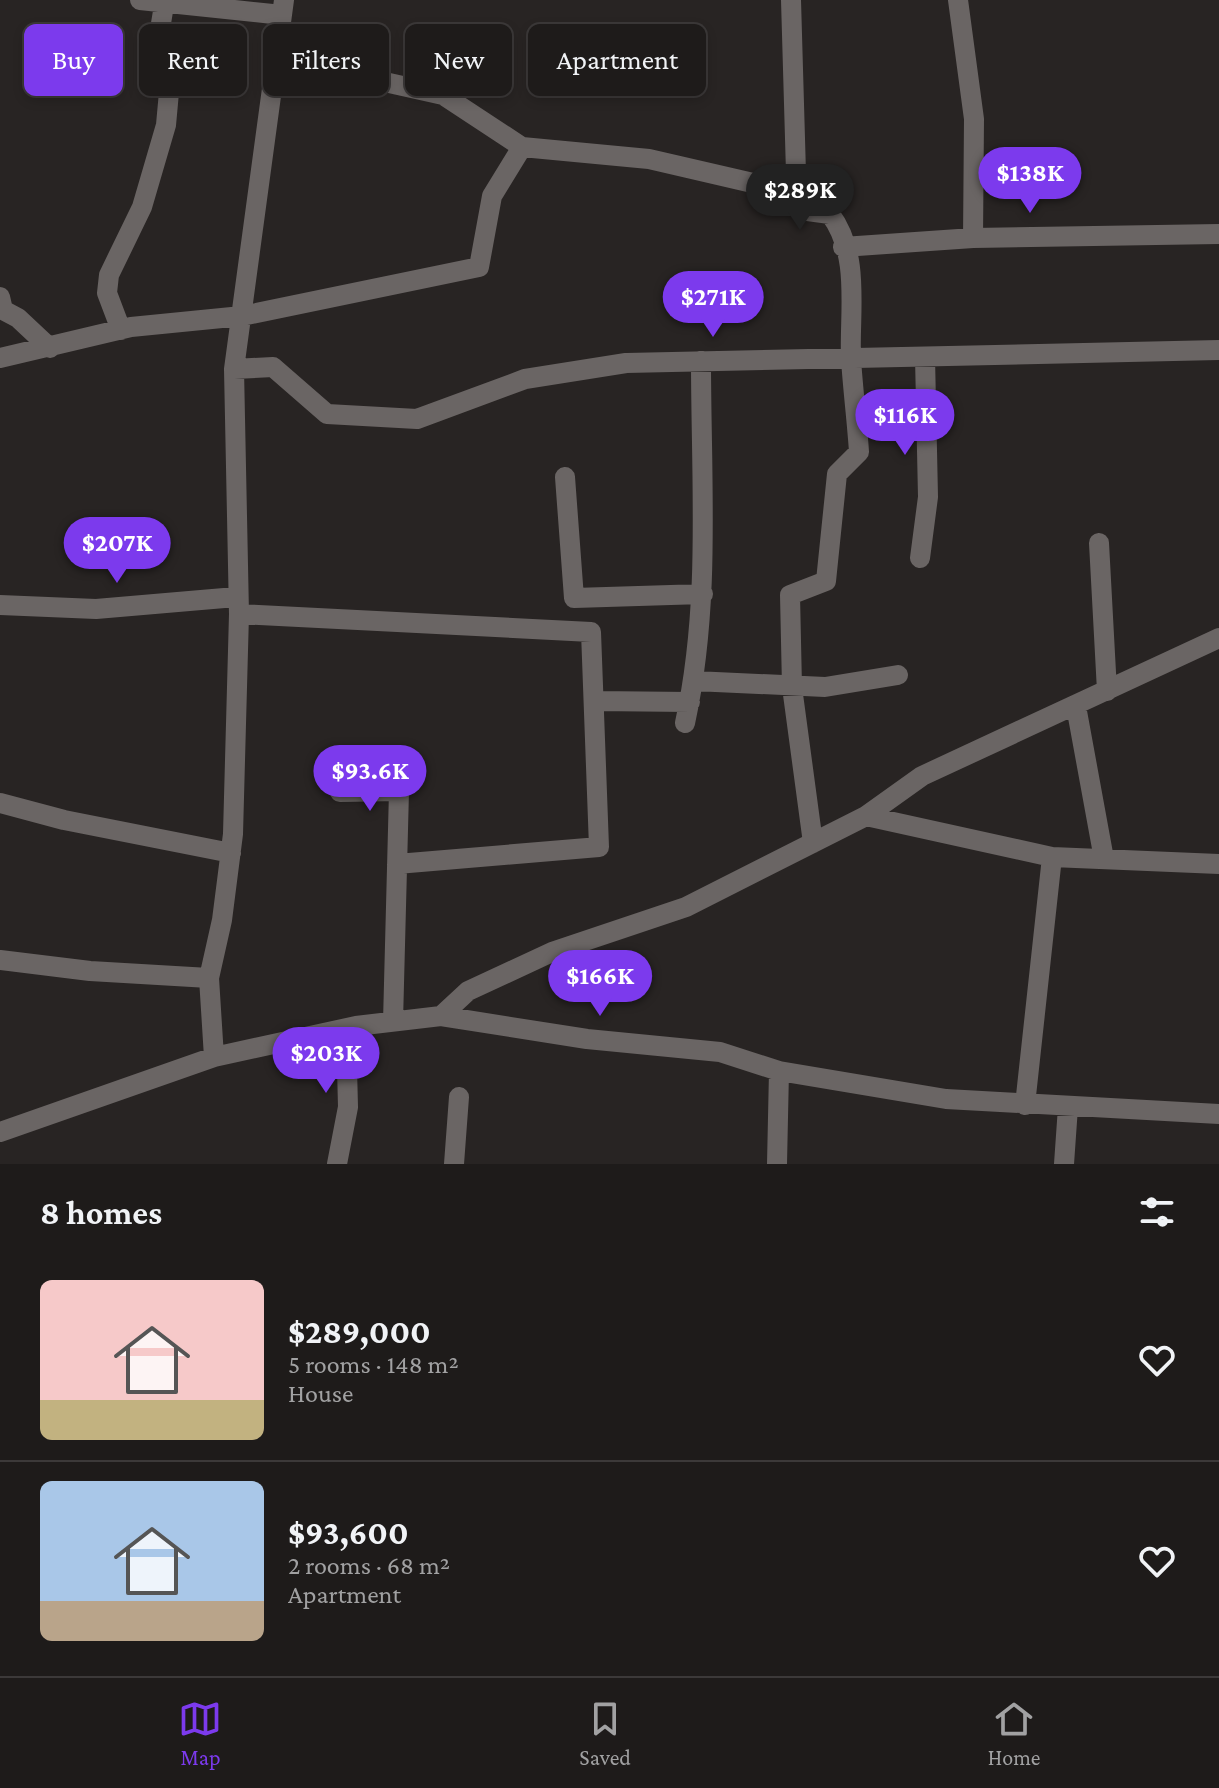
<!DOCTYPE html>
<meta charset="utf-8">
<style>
body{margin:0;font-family:"Crimson Pro",serif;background:#262423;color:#f1f3f6;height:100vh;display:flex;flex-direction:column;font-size:30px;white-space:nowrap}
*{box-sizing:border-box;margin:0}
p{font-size:26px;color:#a1a1a2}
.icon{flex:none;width:44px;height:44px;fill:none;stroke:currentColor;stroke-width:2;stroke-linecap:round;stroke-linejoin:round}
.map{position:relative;height:1164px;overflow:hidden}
.side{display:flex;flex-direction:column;background:#1e1b1a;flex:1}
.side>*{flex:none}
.banner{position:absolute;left:24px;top:24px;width:800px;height:72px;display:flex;gap:16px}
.price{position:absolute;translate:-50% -68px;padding:0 18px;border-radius:28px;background:#7c3aed;color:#fff;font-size:26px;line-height:52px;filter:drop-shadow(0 2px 4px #0008)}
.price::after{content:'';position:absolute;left:50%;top:48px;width:24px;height:18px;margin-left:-12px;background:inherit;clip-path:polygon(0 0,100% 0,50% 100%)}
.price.active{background:#222;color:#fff}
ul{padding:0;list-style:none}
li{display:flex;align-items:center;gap:24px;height:200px;padding:0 40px}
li+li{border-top:2px solid #3c3939}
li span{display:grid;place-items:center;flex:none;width:224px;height:160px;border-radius:12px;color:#555}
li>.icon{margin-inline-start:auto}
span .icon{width:96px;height:96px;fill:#fffc;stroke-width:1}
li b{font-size:34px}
h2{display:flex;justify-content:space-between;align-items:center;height:96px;padding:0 40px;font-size:34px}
.tag{padding:0 28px;border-radius:12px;background:#1e1b1a;box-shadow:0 4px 12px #0003,0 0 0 2px #3c3939;font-size:28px;line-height:72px}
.tag.active{background:#7c3aed;color:#fff}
.tabs{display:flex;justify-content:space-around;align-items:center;height:112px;border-top:2px solid #3c3939;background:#1e1b1a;font-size:22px;color:#a1a1a2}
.tabs a{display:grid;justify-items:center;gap:4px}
.tabs .active{color:#7c3aed}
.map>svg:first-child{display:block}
</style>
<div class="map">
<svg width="1219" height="1164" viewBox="0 0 1219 1164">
<rect width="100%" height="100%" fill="#282423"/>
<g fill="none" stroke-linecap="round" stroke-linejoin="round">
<!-- minor -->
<path stroke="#6a6564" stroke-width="20" d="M140 0 282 15
M791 0 796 173 791 198
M958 0 974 119 973 238
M277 58 443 95 522 147 649 159 770 187 791 198 800 210 830 214C861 255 849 312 851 359 853 390 857 421 859 452L837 474 826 581 790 595 792 687 813 843
M843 247 973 238 1219 234
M0 297 3 310 18 318 50 348
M121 330 107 293 109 275 142 207 166 125 170 81 155 60 164 5
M0 358 131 327 242 316 479 267 492 196 522 147
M234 369 273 367 327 414 417 419 525 379 626 363 1219 350
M565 477 574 598 703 594
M1099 543 1107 691
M920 558 928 497 925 357
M0 605 96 609 236 597
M239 614 591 632 599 847 397 864
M694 681 825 687 898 675
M595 701 690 702
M1076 706 1104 859
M685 723C711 604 701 482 701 361
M340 792 399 791 393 1022
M0 803 64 820 231 853
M866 816 1052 857 1219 864
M0 960 90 971 209 978
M441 1016 468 991 552 952 686 907 866 816 922 776 1219 638
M214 1057 209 978 222 920 233 834 239 614 234 369 284 0
M1025 1105 1052 857
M0 1132 214 1057 356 1026 441 1016 587 1039 720 1052 779 1071 946 1099 1219 1114
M337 1164 348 1107 346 1029
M454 1164 459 1097
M777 1164 779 1071
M1064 1164 1068 1107"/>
</g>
</svg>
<b class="price" style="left:1030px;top:215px">$138K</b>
<b class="price active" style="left:800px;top:232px">$289K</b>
<b class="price" style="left:713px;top:339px">$271K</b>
<b class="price" style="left:905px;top:457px">$116K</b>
<b class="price" style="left:117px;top:585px">$207K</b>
<b class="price" style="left:370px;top:813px">$93.6K</b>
<b class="price" style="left:600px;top:1018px">$166K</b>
<b class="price" style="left:326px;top:1095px">$203K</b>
<div class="banner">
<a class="tag active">Buy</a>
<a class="tag">Rent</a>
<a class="tag">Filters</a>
<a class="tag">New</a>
<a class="tag">Apartment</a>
</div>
</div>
<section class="side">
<h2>8 homes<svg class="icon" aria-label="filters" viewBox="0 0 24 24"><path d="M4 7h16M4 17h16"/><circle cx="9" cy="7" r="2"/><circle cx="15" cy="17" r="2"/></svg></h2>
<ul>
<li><span style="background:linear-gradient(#f6c9c9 75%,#c2b280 0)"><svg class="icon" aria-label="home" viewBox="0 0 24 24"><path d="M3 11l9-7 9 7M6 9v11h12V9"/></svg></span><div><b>$289,000</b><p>5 rooms · 148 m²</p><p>House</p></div><svg class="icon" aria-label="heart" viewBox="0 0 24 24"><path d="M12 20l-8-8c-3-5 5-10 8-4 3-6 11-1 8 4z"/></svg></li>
<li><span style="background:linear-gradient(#a9c7e8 75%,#b9a48a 0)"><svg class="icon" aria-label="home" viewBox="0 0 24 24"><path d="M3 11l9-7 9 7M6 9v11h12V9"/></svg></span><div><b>$93,600</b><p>2 rooms · 68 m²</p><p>Apartment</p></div><svg class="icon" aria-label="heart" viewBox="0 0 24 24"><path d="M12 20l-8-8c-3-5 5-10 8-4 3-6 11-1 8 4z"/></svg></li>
</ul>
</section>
<nav class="tabs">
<a class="active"><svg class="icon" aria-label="map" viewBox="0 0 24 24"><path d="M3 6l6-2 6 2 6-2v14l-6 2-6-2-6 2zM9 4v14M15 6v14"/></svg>Map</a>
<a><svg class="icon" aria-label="saved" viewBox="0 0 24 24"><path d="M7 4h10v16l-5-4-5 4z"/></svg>Saved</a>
<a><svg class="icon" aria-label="home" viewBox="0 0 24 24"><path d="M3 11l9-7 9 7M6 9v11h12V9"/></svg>Home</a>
</nav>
